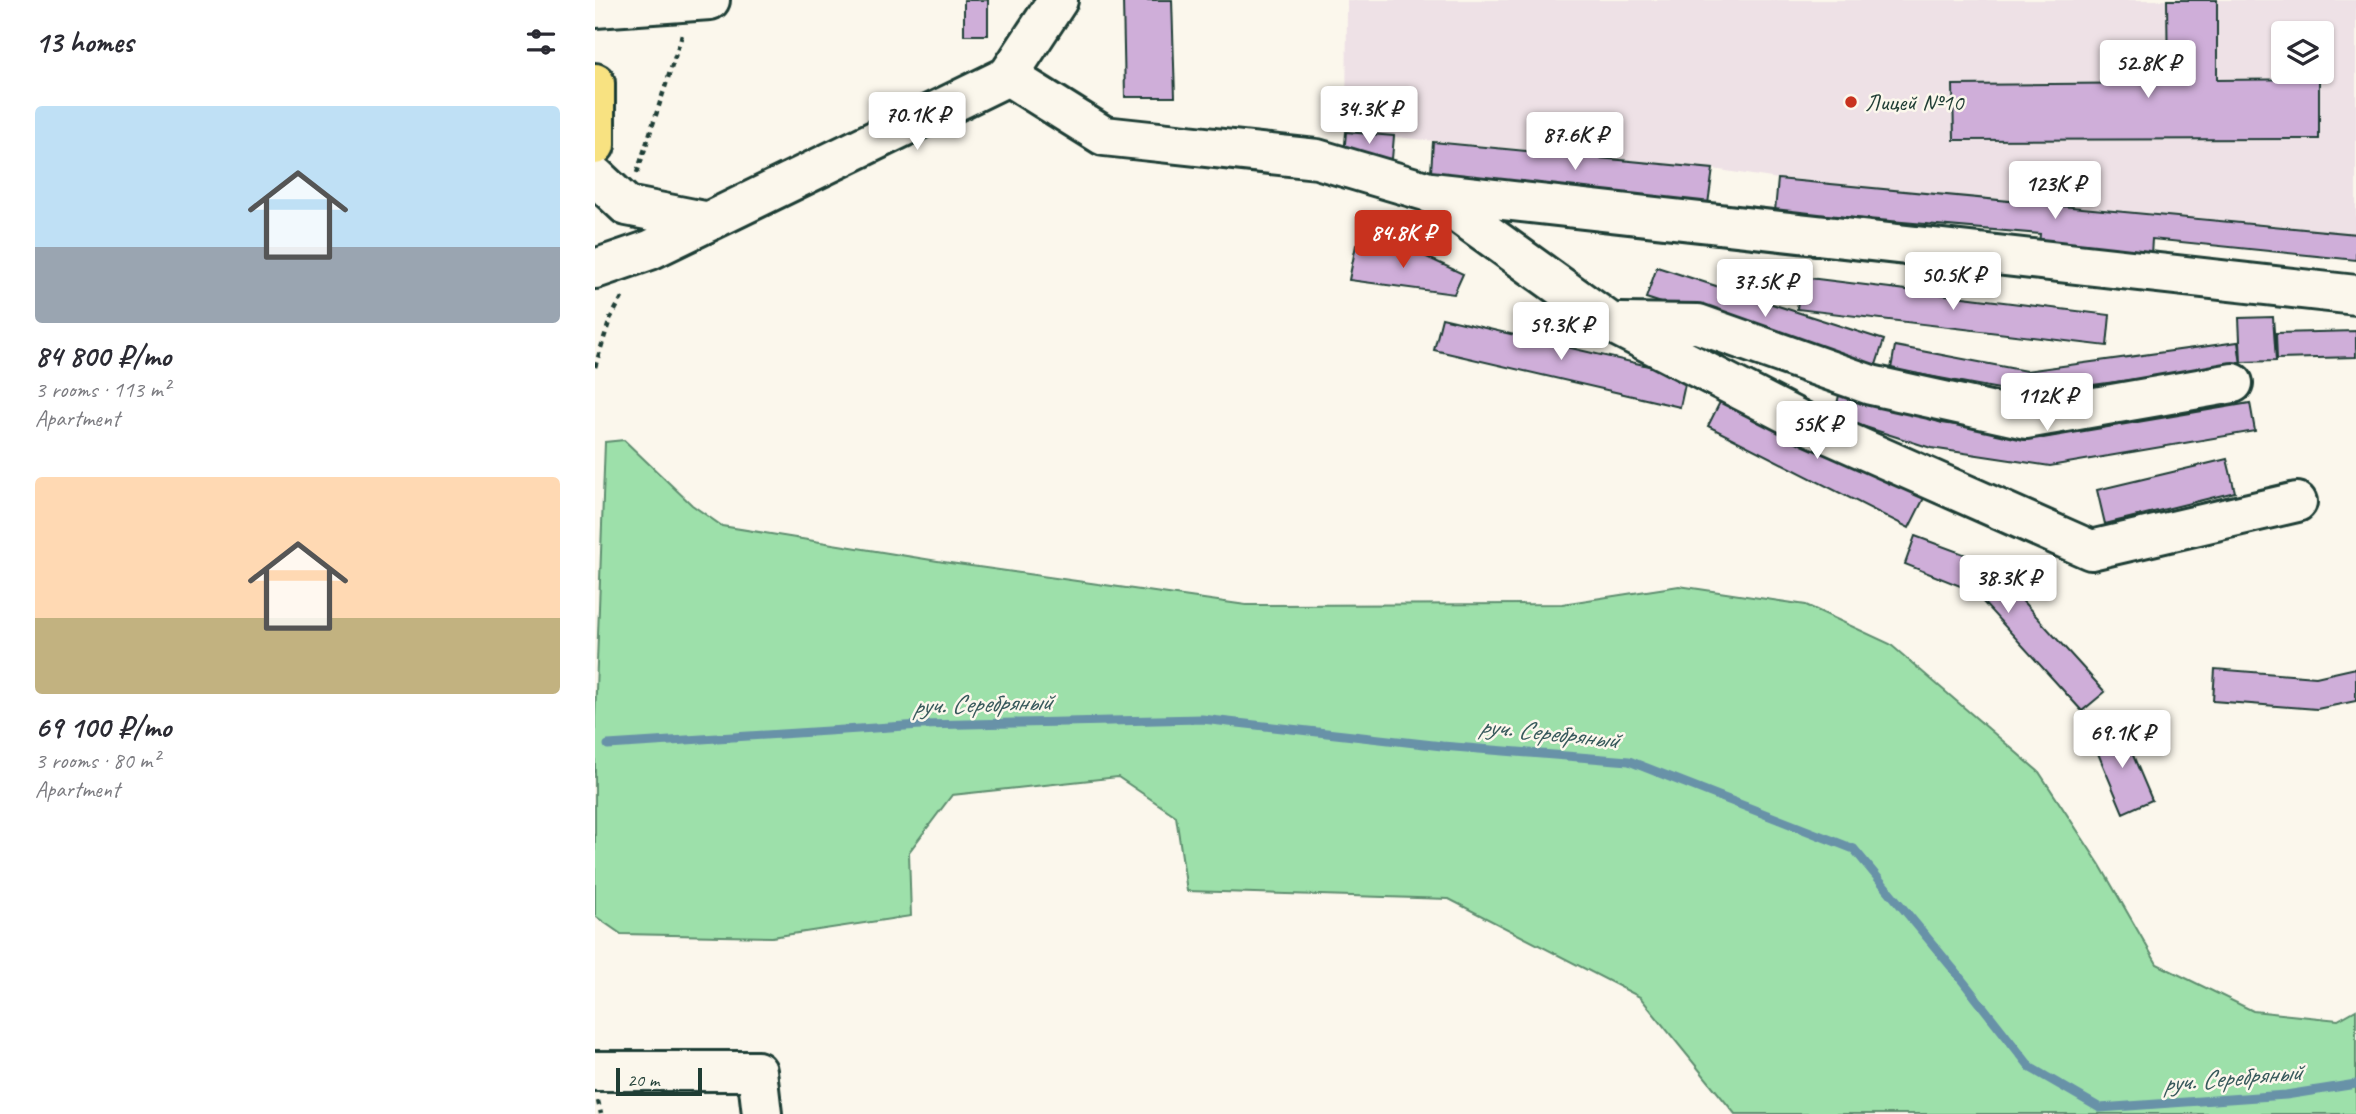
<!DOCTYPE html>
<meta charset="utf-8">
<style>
body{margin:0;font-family:Caveat,sans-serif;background:#f7f7f7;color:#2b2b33;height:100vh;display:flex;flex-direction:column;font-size:26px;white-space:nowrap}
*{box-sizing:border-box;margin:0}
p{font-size:23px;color:#7c7c81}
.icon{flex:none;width:38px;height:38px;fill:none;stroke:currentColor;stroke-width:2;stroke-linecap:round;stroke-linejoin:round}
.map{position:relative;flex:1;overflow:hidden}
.side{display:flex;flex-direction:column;background:#fff;width:595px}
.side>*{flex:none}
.controls{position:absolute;left:1676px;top:21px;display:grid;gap:14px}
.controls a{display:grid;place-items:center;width:63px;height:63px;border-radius:7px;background:#fff;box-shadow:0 2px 5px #0004;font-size:35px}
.scale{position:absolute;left:21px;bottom:18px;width:86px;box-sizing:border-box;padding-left:7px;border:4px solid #1f3d34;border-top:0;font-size:19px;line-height:24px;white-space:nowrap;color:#1f3d34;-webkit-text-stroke:5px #fbf7ec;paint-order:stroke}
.price{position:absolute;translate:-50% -60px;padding:0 16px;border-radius:7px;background:#fff;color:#222;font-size:23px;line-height:46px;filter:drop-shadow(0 2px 4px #0008)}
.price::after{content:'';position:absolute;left:50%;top:42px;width:21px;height:16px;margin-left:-10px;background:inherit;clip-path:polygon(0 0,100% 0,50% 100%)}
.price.selected{background:#c8321e;color:#fff}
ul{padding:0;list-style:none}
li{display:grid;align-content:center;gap:14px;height:371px;padding:0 35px}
li span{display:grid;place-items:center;height:217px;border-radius:7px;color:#555}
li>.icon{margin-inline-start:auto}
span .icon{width:126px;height:126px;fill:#fffc;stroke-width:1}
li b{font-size:30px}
h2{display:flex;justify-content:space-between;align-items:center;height:84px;padding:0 35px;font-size:30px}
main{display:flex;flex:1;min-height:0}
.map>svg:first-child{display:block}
</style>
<main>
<section class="side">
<h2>13 homes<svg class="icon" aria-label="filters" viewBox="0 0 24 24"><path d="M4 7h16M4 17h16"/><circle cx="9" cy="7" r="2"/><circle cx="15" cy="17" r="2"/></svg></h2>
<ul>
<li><span style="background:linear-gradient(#bfe0f5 65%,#9aa5b1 0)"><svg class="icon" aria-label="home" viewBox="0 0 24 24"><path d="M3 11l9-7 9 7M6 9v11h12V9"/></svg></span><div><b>84 800 ₽/mo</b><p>3 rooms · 113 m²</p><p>Apartment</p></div></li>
<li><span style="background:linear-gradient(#ffd9b3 65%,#c2b280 0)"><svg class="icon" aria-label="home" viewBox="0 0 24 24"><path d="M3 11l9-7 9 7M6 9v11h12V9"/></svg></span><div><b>69 100 ₽/mo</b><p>3 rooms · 80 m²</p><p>Apartment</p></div></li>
</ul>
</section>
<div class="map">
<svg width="1761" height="1114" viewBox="0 0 1761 1114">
<rect width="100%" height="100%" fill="#fbf7ec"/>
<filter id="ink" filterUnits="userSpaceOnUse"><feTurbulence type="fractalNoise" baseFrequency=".0143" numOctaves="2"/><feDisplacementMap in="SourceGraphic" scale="14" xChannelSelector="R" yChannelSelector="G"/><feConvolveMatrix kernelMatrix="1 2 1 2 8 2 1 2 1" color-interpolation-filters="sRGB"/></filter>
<g filter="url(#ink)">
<!-- built -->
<path fill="#eee1e6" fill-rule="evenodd" d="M752 0H1761V234L1370 199 1183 179 1118 169 751 132ZM1689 33H1727V72H1689Z"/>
<!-- green -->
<path fill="#9de0aa" stroke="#5e8e6f" stroke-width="2" d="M29 440 97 505 127 526 355 563 651 605 967 604 1084 586 1211 605 1295 644 1444 772 1505 865 1562 964 1658 1011 1743 1020 1761 1010V1114H1140L1045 997 854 899 592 891 581 816 523 777 357 795 314 852 316 916 177 937 26 934 0 916V718L10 442Z"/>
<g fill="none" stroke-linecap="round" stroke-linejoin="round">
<!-- stream -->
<path stroke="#6892a8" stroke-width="9" d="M13 745 326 725 607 719 847 746 1034 761 1259 849 1359 970 1436 1068 1505 1108 1691 1095 1761 1084"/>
</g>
<!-- building -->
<path fill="#cfaed9" stroke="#1f3d34" stroke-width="2" d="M369 0H393V35H369Z
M528 0H577L580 97H530Z
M1572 0H1622V80L1724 79V139L1359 140 1358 85 1573 83Z
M751 132 799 136 797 159 749 155Z
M838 142 1118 169 1113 204 836 172Z
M1183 179 1761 234V260L1557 239 1556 255 1444 245 1445 234 1180 211Z
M761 245 819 251 868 274 859 294 754 280Z
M1062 267 1289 340 1279 371 1051 298Z
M1206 277 1515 315 1512 346 1202 309Z
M1678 317 1681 361 1646 362 1644 318Z
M847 318 1092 375 1085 407 839 350Z
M1761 331V357L1682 359 1681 333Z
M1643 342 1646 365 1431 394 1296 369 1300 346 1431 371Z
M1245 391 1347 423 1448 438 1655 403 1660 431 1455 466 1336 448 1239 417Z
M1129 394 1330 496 1314 528 1113 426Z
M1632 459 1640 492 1510 524 1502 490Z
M1320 536 1393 563 1510 692 1487 711 1378 591 1310 564Z
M1761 668V701L1722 709 1618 701 1620 669 1721 677Z
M1526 727 1557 800 1528 813 1497 739Z"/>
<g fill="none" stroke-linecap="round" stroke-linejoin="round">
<defs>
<path id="minor" d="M0 8 115 0
M413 76 509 136 722 159 834 192 1016 323 1218 427 1496 550 1702 502
M0 176 32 206 109 221
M836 192 1761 295
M0 269 55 250 413 76 463 0
M1025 323 1103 324 1276 385 1431 419 1638 383
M0 1071H162L167 1114"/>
<path id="major" d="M0 83V145"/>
</defs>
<!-- minor casing -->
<use href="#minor" stroke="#1f3d34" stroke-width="44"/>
<!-- major casing -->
<use href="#major" stroke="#1f3d34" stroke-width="44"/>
<!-- path -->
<path stroke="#1f3d34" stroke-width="4.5" stroke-dasharray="5 5" stroke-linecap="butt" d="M42 173 87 35
M0 367 15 319 29 294
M3 1101 6 1114"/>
<!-- minor -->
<use href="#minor" stroke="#fbf7ec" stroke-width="38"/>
<!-- major -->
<use href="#major" stroke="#f8e281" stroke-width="38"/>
</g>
</g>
<!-- markers -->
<circle fill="#c8321e" stroke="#fbf7ec" stroke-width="2.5" cx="1256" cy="102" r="7"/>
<g text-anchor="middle" stroke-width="5" stroke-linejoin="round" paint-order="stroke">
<!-- poi labels -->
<g font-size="24" fill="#1f3d34" stroke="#fbf7ec" text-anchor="start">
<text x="1270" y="110">Лицей №10</text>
</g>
<!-- water labels -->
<g font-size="26" font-style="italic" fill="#37595b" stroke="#fbf7ec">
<text transform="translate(387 703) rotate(-2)" y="9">руч. Серебряный</text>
<text transform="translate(954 732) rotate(6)" y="9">руч. Серебряный</text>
<text transform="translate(1637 1077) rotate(-5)" y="9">руч. Серебряный</text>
</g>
</g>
</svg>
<div class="controls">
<a><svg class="icon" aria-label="layers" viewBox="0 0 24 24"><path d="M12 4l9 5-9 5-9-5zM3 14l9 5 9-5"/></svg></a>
</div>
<div class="scale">20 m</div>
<b class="price" style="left:1553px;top:100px">52.8K ₽</b>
<b class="price" style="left:774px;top:146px">34.3K ₽</b>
<b class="price" style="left:322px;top:152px">70.1K ₽</b>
<b class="price" style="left:980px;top:172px">87.6K ₽</b>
<b class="price" style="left:1460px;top:221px">123K ₽</b>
<b class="price selected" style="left:808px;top:270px">84.8K ₽</b>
<b class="price" style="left:1358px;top:312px">50.5K ₽</b>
<b class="price" style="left:1170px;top:319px">37.5K ₽</b>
<b class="price" style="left:966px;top:362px">59.3K ₽</b>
<b class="price" style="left:1452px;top:433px">112K ₽</b>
<b class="price" style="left:1222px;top:461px">55K ₽</b>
<b class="price" style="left:1413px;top:615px">38.3K ₽</b>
<b class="price" style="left:1527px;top:770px">69.1K ₽</b>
</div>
</main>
